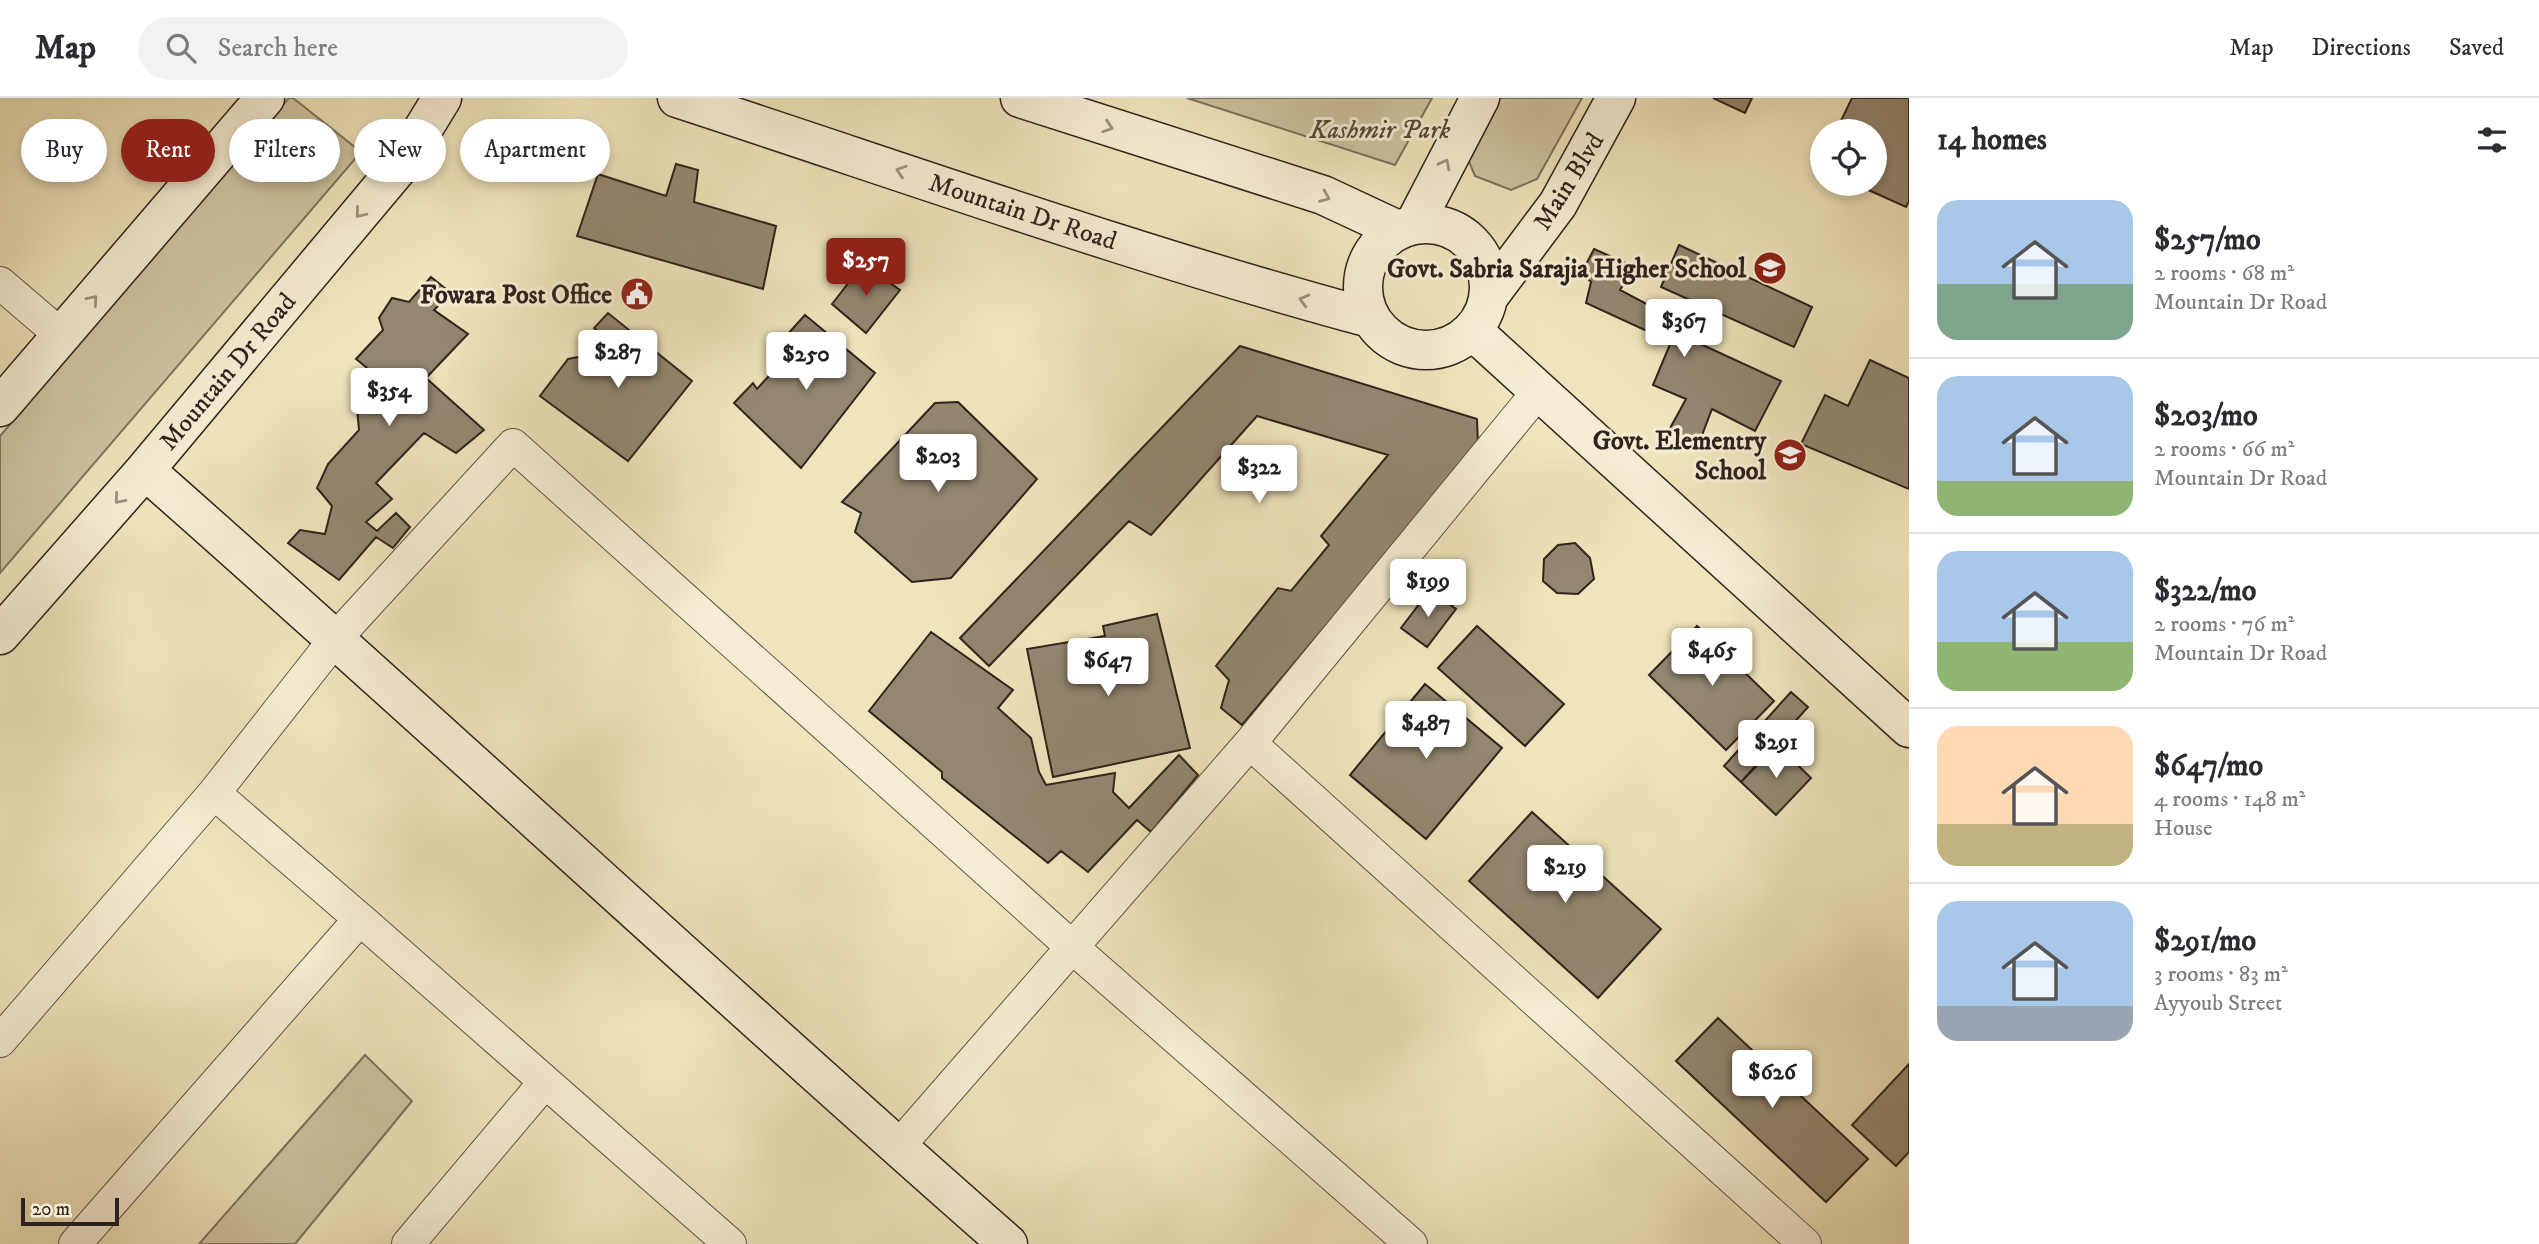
<!DOCTYPE html>
<meta charset="utf-8">
<style>
body{margin:0;font-family:"IM FELL DW Pica",serif;background:#f2f2f3;color:#2b2b33;height:100vh;display:flex;flex-direction:column;font-size:26px;white-space:nowrap}
*{box-sizing:border-box;margin:0}
p{font-size:23px;color:#7c7c81}
.icon{flex:none;width:38px;height:38px;fill:none;stroke:currentColor;stroke-width:2;stroke-linecap:round;stroke-linejoin:round}
.map{position:relative;flex:1;overflow:hidden}
.sheet{display:flex;flex-direction:column;background:#fff;width:630px}
.sheet>*{flex:none}
.hud{position:absolute;left:21px;top:21px;width:665px;height:63px;display:flex;gap:14px}
.controls{position:absolute;left:1810px;top:21px;display:grid;gap:14px}
.controls a{display:grid;place-items:center;width:77px;height:77px;border-radius:50%;background:#fff;box-shadow:0 4px 10px #0003;font-size:35px}
.scale{position:absolute;left:21px;bottom:18px;width:98px;box-sizing:border-box;padding-left:7px;border:4px solid #2f231e;border-top:0;font-size:19px;line-height:24px;white-space:nowrap;color:#2f231e;-webkit-text-stroke:5px #f5edd3;paint-order:stroke}
.price{position:absolute;translate:-50% -60px;padding:0 16px;border-radius:7px;background:#fff;color:#222;font-size:23px;line-height:46px;filter:drop-shadow(0 2px 4px #0008)}
.price::after{content:'';position:absolute;left:50%;top:42px;width:21px;height:16px;margin-left:-10px;background:inherit;clip-path:polygon(0 0,100% 0,50% 100%)}
.price.active{background:#8f2418;color:#fff}
ul{padding:0;list-style:none}
li{display:flex;align-items:center;gap:21px;height:175px;padding:0 28px}
li+li{border-top:2px solid #e1e1e2}
li span{display:grid;place-items:center;flex:none;width:196px;height:140px;border-radius:21px;color:#555}
li>.icon{margin-inline-start:auto}
span .icon{width:84px;height:84px;fill:#fffc;stroke-width:1}
li b{font-size:30px}
h2{display:flex;justify-content:space-between;align-items:center;height:84px;padding:0 28px;font-size:30px}
.tag{padding:0 24px;border-radius:32px;background:#fff;box-shadow:0 4px 10px #0003;font-size:24px;line-height:63px}
.tag.active{background:#8f2418;color:#fff}
header{display:flex;align-items:center;gap:42px;box-sizing:border-box;height:98px;padding:0 35px;background:#fff;border-bottom:2px solid #e1e1e2}
header strong{font-size:33px}
nav{display:flex;gap:38px;margin-inline-start:auto;font-size:24px}
.search{width:490px;height:63px;background:#f2f2f3;display:flex;align-items:center;gap:18px;box-sizing:border-box;padding:0 24px;border-radius:38px;color:#7c7c81;font-size:26px}
main{display:flex;flex:1;min-height:0}
.map>svg:first-child{display:block}
</style>
<header>
<strong>Map</strong>
<div class="search"><svg class="icon" aria-label="search" viewBox="0 0 24 24"><circle cx="10" cy="10" r="6"/><path d="M15 15l6 6"/></svg>Search here</div>
<nav><a>Map</a><a>Directions</a><a>Saved</a></nav>
</header>
<main>
<div class="map">
<svg width="1909" height="1146" viewBox="0 0 1909 1146">
<rect width="100%" height="100%" fill="#efe4bb"/>
<filter id="stains"><feTurbulence type="fractalNoise" baseFrequency=".00286" numOctaves="4"/><feColorMatrix values="0 0 0 0 .2 0 0 0 0 .09 0 0 0 0 .02 0 0 0 .5 -.17"/></filter>
<radialGradient id="worn" r=".72"><stop offset=".6" stop-color="#630" stop-opacity="0"/><stop offset="1" stop-color="#630" stop-opacity=".3"/></radialGradient>
<!-- green -->
<path fill="#cec3a0" stroke="#7e735f" stroke-width="2" d="M289 0H293L361 54 0 475V338Z
M1187 0H1432L1395 67Z
M1500 0H1582L1537 81 1511 92 1475 78 1467 59Z
M365 957 412 1003 295 1146H199Z"/>
<!-- building -->
<path fill="#938770" stroke="#2f231e" stroke-width="2" d="M1713 0H1752L1745 15Z
M1852 0H1909V103L1906 109 1855 86H1874V33H1836Z
M676 66 698 72 694 104 776 128 763 191 577 138 598 76 666 98Z
M1679 147 1812 209 1794 249 1661 189Z
M1594 151 1635 169 1620 192 1686 227 1681 237 1781 283 1755 333 1712 311 1696 353 1668 334 1686 301 1653 287 1671 244 1586 205 1591 184 1582 174Z
M863 166 900 192 866 235 832 206Z
M431 179 451 195 434 212 468 236 426 280 484 332 456 355 424 335 376 385 392 401 366 424 377 433 396 415 410 429 393 450 376 439 339 482 288 445 300 432 325 436 332 408 317 390 328 366 359 332 356 299 378 279 356 261 383 232 379 220 392 200 409 204Z
M608 215 692 283 628 363 540 298 568 261 611 253 616 246 594 230Z
M805 217 875 275 801 370 734 305 753 285 757 291 798 246 787 237Z
M1240 248 1477 321 1478 347 1242 627 1221 610 1229 582 1216 568 1278 490 1291 493 1329 447 1321 438 1388 357 1257 318 1151 437 1129 423 989 568 960 540Z
M1870 262 1909 280V391L1801 346 1825 297 1848 308Z
M958 304 1037 381 951 480 912 484 855 434 861 415 842 404 935 305Z
M1575 445 1590 460 1594 481 1578 496 1557 495 1543 483 1544 461 1558 447Z
M1430 492 1456 511 1427 549 1401 530Z
M1157 516 1190 650 1053 679 1027 551 1105 538 1103 528Z
M1477 528 1564 606 1525 648 1438 570Z
M1697 528 1774 603 1726 652 1649 577Z
M931 534 1013 592 998 610 1031 640 1039 674 1046 687 1115 675 1113 694 1129 710 1179 657 1198 677 1151 734 1137 722 1088 774 1061 753 1048 765 942 680V674L869 613Z
M1425 586 1502 650 1426 741 1350 677Z
M1791 594 1808 609 1741 684 1724 668Z
M1777 647 1811 680 1776 717 1741 684Z
M1532 714 1661 831 1598 900 1469 783Z
M1718 920 1868 1061 1826 1104 1676 963Z
M1909 966V1054L1896 1068 1852 1027Z"/>
<g fill="none" stroke-linecap="round" stroke-linejoin="round">
<defs>
<path id="street" d="M0 185 62 238
M1250 645 1805 1146
M214 695 360 821
M0 943 214 695 336 540 513 347 1072 849 1411 1146
M898 1049 1250 645 1538 294
M75 1146 360 821 730 1146
M408 1146 545 984"/>
<path id="secondary" d="M677 0C907 75 1136 157 1370 220
M1020 0 1323 97 1398 132
M1363 189a63 63 0 1 1 126 0a63 63 0 1 1-126 0Z
M1414 127 1480 0
M1490 197 1558 106 1616 0
M1473 233 1909 630
M0 309 265 0
M145 372C435 627 717 891 1008 1146
M0 537 145 372 403 64 442 0"/>
</defs>
<!-- street casing -->
<use href="#street" stroke="#5f5345" stroke-width="34"/>
<!-- secondary casing -->
<use href="#secondary" stroke="#2f231e" stroke-width="41"/>
<!-- street -->
<use href="#street" stroke="#f5edd3" stroke-width="32"/>
<!-- secondary -->
<use href="#secondary" stroke="#f5edd3" stroke-width="38"/>
</g>
<!-- one-way arrows -->
<defs><path id="oneway-chevron" d="M-2-3.5L2.5 0L-2 3.5" fill="none" stroke-width="1.6" stroke-linecap="round" stroke-linejoin="round" transform="scale(1.75)"/></defs>
<g stroke="#9c9282">
<use href="#oneway-chevron" transform="translate(1108 29) rotate(18)"/>
<use href="#oneway-chevron" transform="translate(1445 66) rotate(-63)"/>
<use href="#oneway-chevron" transform="translate(901 73) rotate(-162)"/>
<use href="#oneway-chevron" transform="translate(1325 99) rotate(22)"/>
<use href="#oneway-chevron" transform="translate(360 115) rotate(130)"/>
<use href="#oneway-chevron" transform="translate(93 202) rotate(-49)"/>
<use href="#oneway-chevron" transform="translate(1304 202) rotate(-165)"/>
<use href="#oneway-chevron" transform="translate(119 401) rotate(131)"/>
</g>
<!-- icons -->
<defs>
<symbol id="school-disc" viewBox="-11 -11 22 22"><circle r="9.5" fill="#8f2418" stroke="#f5edd3"/><path d="M0-5L7-2L0 1L-7-2ZM-4 1L0 2.5L4 1V4Q0 6-4 4Z" fill="#fff"/></symbol>
<symbol id="civic-disc" viewBox="-11 -11 22 22"><circle r="9.5" fill="#8f2418" stroke="#f5edd3"/><path d="M-.6-6.5H3V-4.5H.6V-3L4-1V1h2V6H-6V1h2V-1L-.6-3ZM-1.2 2.5V6h2.4V2.5Z" fill="#fff"/></symbol>
</defs>
<g fill-rule="evenodd">
<use href="#school-disc" x="1751" y="151" width="38" height="38"/>
<use href="#civic-disc" x="618" y="177" width="38" height="38"/>
<use href="#school-disc" x="1771" y="338" width="38" height="38"/>
</g>
<g text-anchor="middle" stroke-width="6" stroke-linejoin="round" paint-order="stroke">
<!-- park labels -->
<g font-size="26" font-style="italic" fill="#574b3e" stroke="#f5edd3">
<text x="1380" y="40">Kashmir Park</text>
</g>
<!-- street labels -->
<g font-size="26" fill="#2f231e" stroke="#f5edd3">
<text transform="translate(1568 83) rotate(-58)" y="9">Main Blvd</text>
<text transform="translate(1023 113) rotate(18)" y="9">Mountain Dr Road</text>
<text transform="translate(227 273) rotate(-50)" y="9">Mountain Dr Road</text>
</g>
<!-- poi labels -->
<g font-size="26" font-weight="bold" fill="#2f231e" stroke="#f5edd3" text-anchor="end">
<text x="1746" y="179">Govt. Sabria Sarajia Higher School</text>
<text x="612" y="205">Fowara Post Office</text>
<text x="1766" y="351">Govt. Elementry<tspan x="1766" dy="30">School</tspan></text>
</g>
</g>
<rect width="100%" height="100%" filter="url(#stains)"/>
<rect width="100%" height="100%" fill="url(#worn)"/>
</svg>
<div class="controls">
<a><svg class="icon" aria-label="locate" viewBox="0 0 24 24"><circle cx="12" cy="12" r="6"/><path d="M12 2v4M12 18v4M2 12h4M18 12h4"/></svg></a>
</div>
<div class="scale">20 m</div>
<b class="price active" style="left:866px;top:200px">$257</b>
<b class="price" style="left:1684px;top:261px">$367</b>
<b class="price" style="left:618px;top:292px">$287</b>
<b class="price" style="left:806px;top:294px">$250</b>
<b class="price" style="left:389px;top:330px">$354</b>
<b class="price" style="left:938px;top:396px">$203</b>
<b class="price" style="left:1259px;top:407px">$322</b>
<b class="price" style="left:1428px;top:521px">$199</b>
<b class="price" style="left:1712px;top:590px">$465</b>
<b class="price" style="left:1108px;top:600px">$647</b>
<b class="price" style="left:1426px;top:663px">$487</b>
<b class="price" style="left:1776px;top:682px">$291</b>
<b class="price" style="left:1565px;top:807px">$219</b>
<b class="price" style="left:1772px;top:1012px">$626</b>
<div class="hud">
<a class="tag">Buy</a>
<a class="tag active">Rent</a>
<a class="tag">Filters</a>
<a class="tag">New</a>
<a class="tag">Apartment</a>
</div>
</div>
<section class="sheet">
<h2>14 homes<svg class="icon" aria-label="filters" viewBox="0 0 24 24"><path d="M4 7h16M4 17h16"/><circle cx="9" cy="7" r="2"/><circle cx="15" cy="17" r="2"/></svg></h2>
<ul>
<li><span style="background:linear-gradient(#a9c7e8 60%,#7fa58c 0)"><svg class="icon" aria-label="home" viewBox="0 0 24 24"><path d="M3 11l9-7 9 7M6 9v11h12V9"/></svg></span><div><b>$257/mo</b><p>2 rooms · 68 m²</p><p>Mountain Dr Road</p></div></li>
<li><span style="background:linear-gradient(#a9c7e8 75%,#8fb573 0)"><svg class="icon" aria-label="home" viewBox="0 0 24 24"><path d="M3 11l9-7 9 7M6 9v11h12V9"/></svg></span><div><b>$203/mo</b><p>2 rooms · 66 m²</p><p>Mountain Dr Road</p></div></li>
<li><span style="background:linear-gradient(#a9c7e8 65%,#8fb573 0)"><svg class="icon" aria-label="home" viewBox="0 0 24 24"><path d="M3 11l9-7 9 7M6 9v11h12V9"/></svg></span><div><b>$322/mo</b><p>2 rooms · 76 m²</p><p>Mountain Dr Road</p></div></li>
<li><span style="background:linear-gradient(#ffd9b3 70%,#c2b280 0)"><svg class="icon" aria-label="home" viewBox="0 0 24 24"><path d="M3 11l9-7 9 7M6 9v11h12V9"/></svg></span><div><b>$647/mo</b><p>4 rooms · 148 m²</p><p>House</p></div></li>
<li><span style="background:linear-gradient(#a9c7e8 75%,#9aa5b1 0)"><svg class="icon" aria-label="home" viewBox="0 0 24 24"><path d="M3 11l9-7 9 7M6 9v11h12V9"/></svg></span><div><b>$291/mo</b><p>3 rooms · 83 m²</p><p>Ayyoub Street</p></div></li>
</ul>
</section>
</main>
